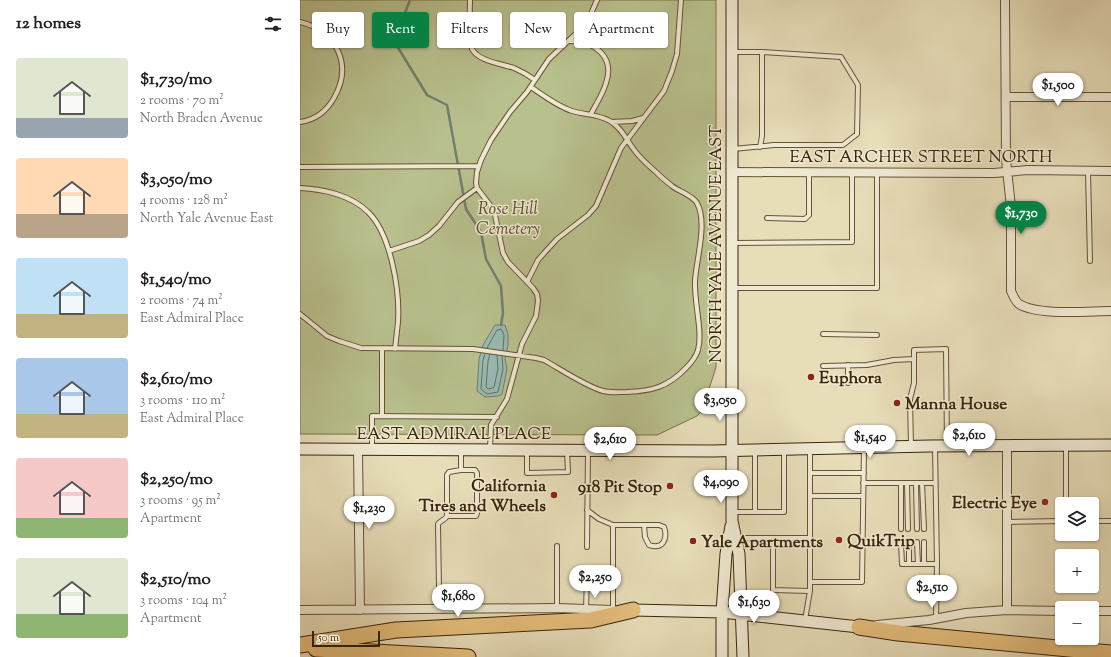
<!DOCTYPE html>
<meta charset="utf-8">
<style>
body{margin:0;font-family:"Sorts Mill Goudy",serif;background:#f2f2f2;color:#202124;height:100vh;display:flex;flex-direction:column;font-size:15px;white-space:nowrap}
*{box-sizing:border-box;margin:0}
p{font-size:13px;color:#757577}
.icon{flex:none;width:22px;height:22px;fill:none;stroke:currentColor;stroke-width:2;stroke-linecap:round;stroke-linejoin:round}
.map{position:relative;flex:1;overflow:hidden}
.panel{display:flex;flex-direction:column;background:#fff;width:300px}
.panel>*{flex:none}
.guide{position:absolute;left:12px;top:12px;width:380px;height:36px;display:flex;gap:8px}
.fabs{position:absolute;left:755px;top:497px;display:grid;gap:8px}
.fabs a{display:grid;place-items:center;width:44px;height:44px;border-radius:4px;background:#fff;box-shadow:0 1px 3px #0004;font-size:20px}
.scale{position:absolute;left:12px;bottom:10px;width:68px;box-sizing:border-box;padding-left:4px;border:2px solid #3b2508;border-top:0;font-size:11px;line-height:14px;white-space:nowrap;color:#3b2508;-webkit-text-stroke:3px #efe9d2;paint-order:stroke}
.price{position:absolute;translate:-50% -34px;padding:0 9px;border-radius:14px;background:#fff;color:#222;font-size:13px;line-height:26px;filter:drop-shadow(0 1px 2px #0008)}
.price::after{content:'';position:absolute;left:50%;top:24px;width:12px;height:9px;margin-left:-6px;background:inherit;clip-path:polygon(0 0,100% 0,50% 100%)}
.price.active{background:#0b8043;color:#fff}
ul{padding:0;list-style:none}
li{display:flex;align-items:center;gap:12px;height:100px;padding:0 16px}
li span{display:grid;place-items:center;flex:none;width:112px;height:80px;border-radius:4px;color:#555}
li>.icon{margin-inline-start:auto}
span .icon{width:48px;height:48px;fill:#fffc;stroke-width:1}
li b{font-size:17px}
h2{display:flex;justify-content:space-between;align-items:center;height:48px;padding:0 16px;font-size:17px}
.pill{padding:0 14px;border-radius:4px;background:#fff;box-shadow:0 1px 3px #0004;font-size:14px;line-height:36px}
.pill.active{background:#0b8043;color:#fff}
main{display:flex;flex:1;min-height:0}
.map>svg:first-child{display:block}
</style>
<main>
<section class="panel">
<h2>12 homes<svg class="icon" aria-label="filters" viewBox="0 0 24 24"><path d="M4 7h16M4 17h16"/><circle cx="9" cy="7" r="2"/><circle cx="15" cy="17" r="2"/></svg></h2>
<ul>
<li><span style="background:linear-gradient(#dfe7d0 75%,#9aa5b1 0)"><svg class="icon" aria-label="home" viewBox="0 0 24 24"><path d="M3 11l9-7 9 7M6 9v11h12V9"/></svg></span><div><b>$1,730/mo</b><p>2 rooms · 70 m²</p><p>North Braden Avenue</p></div></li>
<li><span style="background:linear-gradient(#ffd9b3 70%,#b9a48a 0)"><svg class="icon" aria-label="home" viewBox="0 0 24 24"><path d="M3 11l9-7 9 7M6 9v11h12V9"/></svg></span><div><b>$3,050/mo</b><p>4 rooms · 128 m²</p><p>North Yale Avenue East</p></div></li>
<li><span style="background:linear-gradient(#bfe0f5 70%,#c2b280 0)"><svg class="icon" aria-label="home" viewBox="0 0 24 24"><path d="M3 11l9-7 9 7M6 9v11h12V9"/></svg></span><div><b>$1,540/mo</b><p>2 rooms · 74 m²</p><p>East Admiral Place</p></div></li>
<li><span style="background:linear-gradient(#a9c7e8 70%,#c2b280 0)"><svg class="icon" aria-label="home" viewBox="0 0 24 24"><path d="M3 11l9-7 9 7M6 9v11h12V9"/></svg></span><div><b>$2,610/mo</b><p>3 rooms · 110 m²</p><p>East Admiral Place</p></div></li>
<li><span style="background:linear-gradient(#f6c9c9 75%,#8fb573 0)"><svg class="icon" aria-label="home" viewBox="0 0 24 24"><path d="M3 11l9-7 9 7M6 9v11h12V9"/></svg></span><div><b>$2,250/mo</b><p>3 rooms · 95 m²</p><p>Apartment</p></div></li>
<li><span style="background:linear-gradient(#dfe7d0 70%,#8fb573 0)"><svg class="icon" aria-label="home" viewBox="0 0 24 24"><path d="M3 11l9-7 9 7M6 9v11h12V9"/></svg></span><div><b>$2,510/mo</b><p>3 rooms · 104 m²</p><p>Apartment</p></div></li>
</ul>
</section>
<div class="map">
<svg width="811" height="657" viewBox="0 0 811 657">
<rect width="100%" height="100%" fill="#e7ddb9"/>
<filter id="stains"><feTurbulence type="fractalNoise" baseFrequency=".005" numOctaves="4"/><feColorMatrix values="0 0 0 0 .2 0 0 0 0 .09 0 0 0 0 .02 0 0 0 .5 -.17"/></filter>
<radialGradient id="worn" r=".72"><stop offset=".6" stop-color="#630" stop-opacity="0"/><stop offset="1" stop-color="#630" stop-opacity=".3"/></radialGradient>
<!-- green -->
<path fill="#b8c08d" stroke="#7a724a" d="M0 0H416V367L402 411 397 416 357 435 0 434Z"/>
<!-- water -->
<path fill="#97bbb4" stroke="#727f6f" d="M195 325H205L208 334V345L205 359 207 369 202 394 199 396 185 397 177 391 179 359 183 345Z"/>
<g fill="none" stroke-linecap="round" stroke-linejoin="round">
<!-- shore -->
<path stroke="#69705e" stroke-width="1" d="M187 348 197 330 201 329 204 335 203 350
M185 354 183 360 181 389 187 394 198 392 203 369 202 356
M190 354 188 361 186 387 188 389 193 388 194 387 198 369 197 355"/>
<!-- stream -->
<path stroke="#727f6f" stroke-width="2.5" d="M110 0 94 41 127 95 147 105 166 209 181 232 186 259 201 286 203 313 201 325"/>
<defs>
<path id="service" d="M170 0C170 12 168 39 172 49 178 61 202 64 214 68 221 71 228 75 235 80
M0 22C37 31 53 65 34 98 26 112 15 120 0 122
M270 41C295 41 315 57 306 83 303 94 296 104 291 114
M432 52H462L541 57 558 85 557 134 543 145H474L433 149
M312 122 332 121 343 118
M460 147 462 136V52
M0 167 178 166
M788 171 790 261
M0 188C23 189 51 195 68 212 91 234 100 291 98 322 97 331 96 340 95 349
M467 218 505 219 509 215V172
M432 243 552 242V172
M89 251 119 241 129 235 139 226 158 202 177 188
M227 282 238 260 246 251 257 239 288 215 296 206 321 148 364 91 372 71 377 54 381 0
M432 288H577V172
M0 314 27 336 39 341 61 348 173 349 236 358 244 360C260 369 287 387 303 391 311 393 319 392 327 392 352 391 368 387 386 368 391 363 396 357 398 350 403 333 394 302 395 281 396 260 408 223 397 203 392 195 380 192 372 186 367 182 361 177 356 172 349 166 341 159 335 151 327 141 322 128 310 121 298 114 285 115 272 111 257 106 244 96 231 87
M523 334 577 335
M82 349V416
M548 365V383
M523 366 567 365 594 360 614 359
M611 446 610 399 614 383V350L646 349 647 445
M635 447 637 564 636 619
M72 449V416L197 417
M190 449 191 425 207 399 222 344 236 316 238 301 237 294 233 288 208 262 203 253 195 215 190 205 177 188 176 183 177 172 181 160 191 140 210 112 227 92 249 59 282 28 290 16 297 0
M227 452V473L268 472 267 450
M510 473H564
M563 483H634
M601 483V529
M607 483 608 529
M616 483 617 529
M622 483 624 529
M510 496H563
M766 504V445
M287 510 299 519 313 525H359L364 527C368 539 363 550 349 545L345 537 344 525
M433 512H484V450
M455 512V451
M147 516H176L177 513V473L175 470H161
M792 521H811
M707 522 762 521
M313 525V610
M436 538C461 538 485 538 510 538V591L473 590V538
M510 538V450
M601 542 602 564H637
M609 542V564
M617 542 618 564
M624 542V564
M287 547 288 451
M510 582H562L564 448
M150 593H176
M150 608V593H141L139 589 138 524C141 520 145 520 147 516V475L149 472 161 470V450
M257 608V546
M286 609 287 578
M505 620 510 591"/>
<path id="minor" d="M705 0 706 160 711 207V291C713 295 715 301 719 304 738 316 788 311 811 311
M706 97H811
M431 172 694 173 728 170 811 171
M58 449 60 610
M0 610 257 608 313 610
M707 610V445
M792 611H811
M577 625 629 620 666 613 707 610 762 611"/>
<path id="secondary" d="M432 0V521L439 554 443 657
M0 449 413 451 630 446 811 445
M333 610 422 612 559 627
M422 657V612L426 554 431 526"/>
<path id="motorway" d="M559 627 598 633 811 653
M0 645 96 630 291 620 333 610
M16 649 168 657"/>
</defs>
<!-- service casing -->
<use href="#service" stroke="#665334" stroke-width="6"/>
<!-- minor casing -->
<use href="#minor" stroke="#665334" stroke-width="10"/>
<!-- secondary casing -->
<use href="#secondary" stroke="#3b2508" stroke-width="13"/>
<!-- motorway casing -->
<use href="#motorway" stroke="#3b2508" stroke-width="17"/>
<!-- service -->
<use href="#service" stroke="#efe9d2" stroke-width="4"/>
<!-- minor -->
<use href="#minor" stroke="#efe9d2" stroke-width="8"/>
<!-- secondary -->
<use href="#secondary" stroke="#efe9d2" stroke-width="11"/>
<!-- motorway -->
<use href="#motorway" stroke="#e4be7c" stroke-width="15"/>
</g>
<!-- markers -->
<g fill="#8f2418" stroke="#efe9d2" stroke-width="1.5">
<circle cx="511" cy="377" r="4"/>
<circle cx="597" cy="403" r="4"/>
<circle cx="370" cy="486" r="4"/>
<circle cx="254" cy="495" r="4"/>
<circle cx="745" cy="502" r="4"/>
<circle cx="539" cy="540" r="4"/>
<circle cx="393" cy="541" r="4"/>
</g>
<g text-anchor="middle" stroke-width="3" stroke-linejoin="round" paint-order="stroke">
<!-- street labels -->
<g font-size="17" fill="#3b2508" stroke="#efe9d2">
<text x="621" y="162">EAST ARCHER STREET NORTH</text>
<text transform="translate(415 244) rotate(-90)" y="6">NORTH YALE AVENUE EAST</text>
<text x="154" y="439">EAST ADMIRAL PLACE</text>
</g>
<!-- park labels -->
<g font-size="17" font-style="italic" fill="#5a4c29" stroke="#efe9d2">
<text x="208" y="214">Rose Hill<tspan x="208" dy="20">Cemetery</tspan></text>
</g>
<!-- poi labels -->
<g font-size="17" font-weight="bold" fill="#3b2508" stroke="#efe9d2" text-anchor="start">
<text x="519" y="383">Euphora</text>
<text x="605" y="409">Manna House</text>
<text x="246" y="491" text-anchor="end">California<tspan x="246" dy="20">Tires and Wheels</tspan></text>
<text x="362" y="492" text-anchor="end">918 Pit Stop</text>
<text x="737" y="508" text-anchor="end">Electric Eye</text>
<text x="547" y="546">QuikTrip</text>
<text x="401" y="547">Yale Apartments</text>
</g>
</g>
<rect width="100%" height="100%" filter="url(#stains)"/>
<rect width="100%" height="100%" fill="url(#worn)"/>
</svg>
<div class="fabs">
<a><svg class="icon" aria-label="layers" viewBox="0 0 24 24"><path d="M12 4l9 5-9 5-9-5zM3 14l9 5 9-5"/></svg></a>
<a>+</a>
<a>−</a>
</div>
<div class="scale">50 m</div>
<b class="price" style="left:758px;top:107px">$1,500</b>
<b class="price active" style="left:721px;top:235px">$1,730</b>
<b class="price" style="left:420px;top:422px">$3,050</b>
<b class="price" style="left:669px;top:457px">$2,610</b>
<b class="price" style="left:570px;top:459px">$1,540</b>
<b class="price" style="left:310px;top:461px">$2,610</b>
<b class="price" style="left:421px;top:504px">$4,090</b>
<b class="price" style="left:69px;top:530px">$1,230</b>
<b class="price" style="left:295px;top:599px">$2,250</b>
<b class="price" style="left:632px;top:609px">$2,510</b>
<b class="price" style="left:158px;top:618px">$1,680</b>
<b class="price" style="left:454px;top:624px">$1,630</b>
<div class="guide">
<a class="pill">Buy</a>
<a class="pill active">Rent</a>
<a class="pill">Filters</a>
<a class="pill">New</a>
<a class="pill">Apartment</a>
</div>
</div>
</main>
